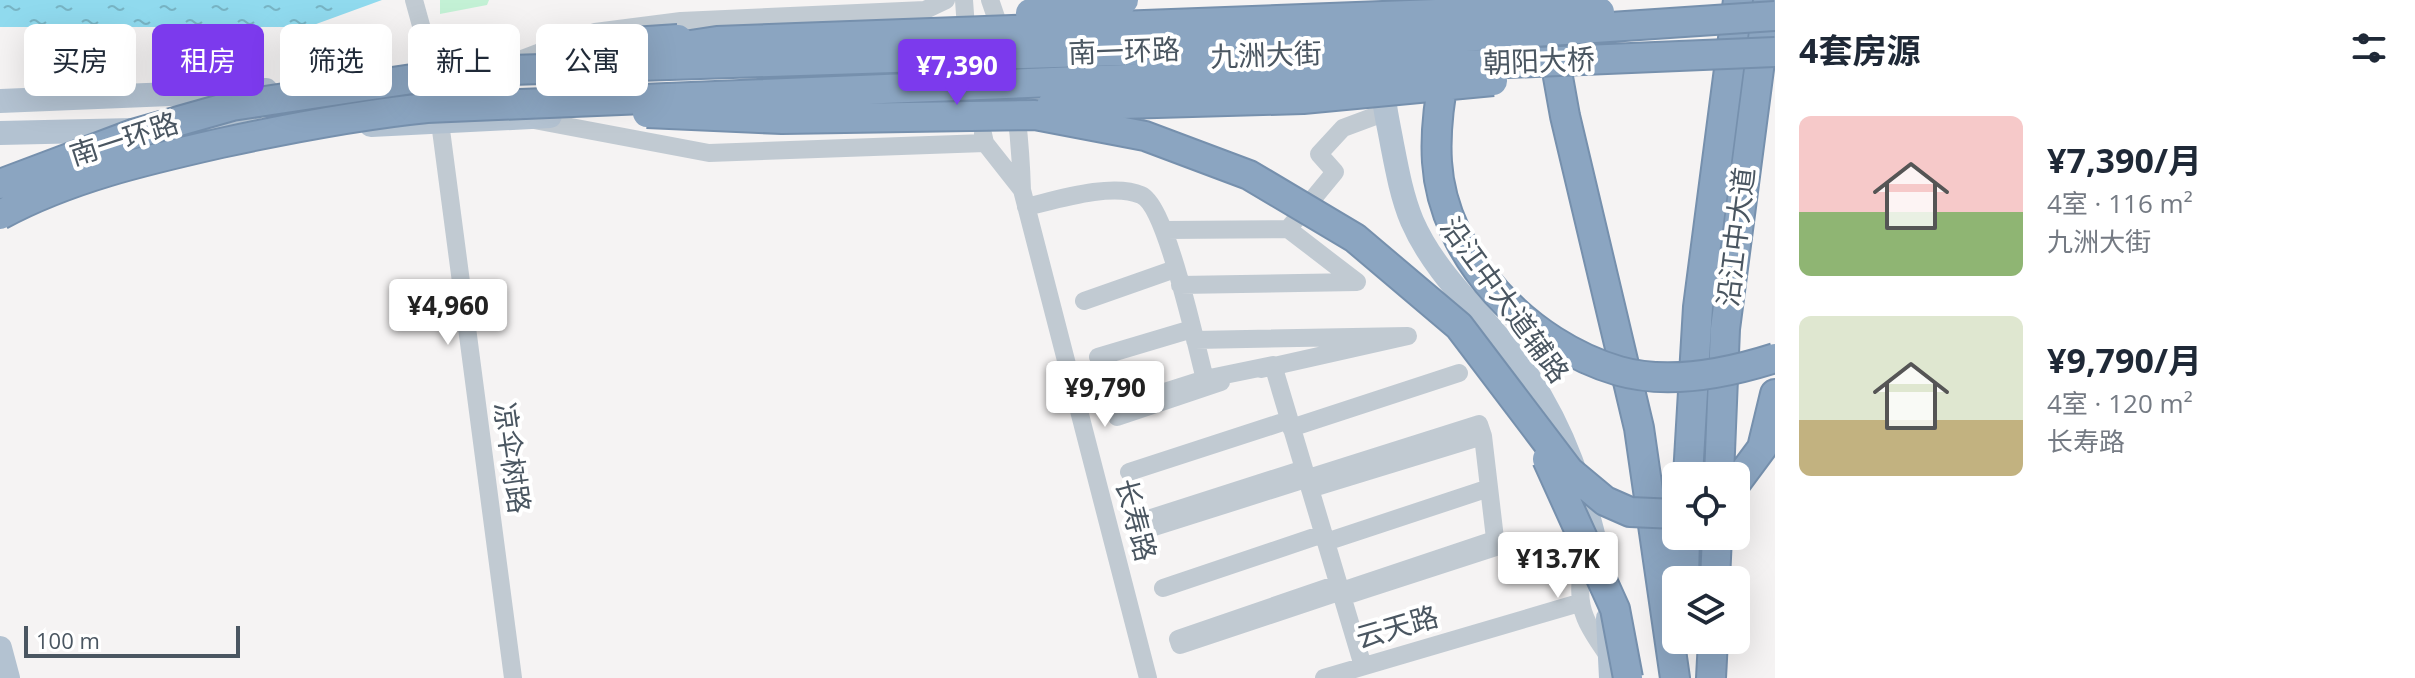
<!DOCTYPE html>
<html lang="zh">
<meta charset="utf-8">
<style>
body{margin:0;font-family:"Open Sans","Noto Sans SC",sans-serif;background:#f6f6f7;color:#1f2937;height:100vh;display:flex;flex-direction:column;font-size:30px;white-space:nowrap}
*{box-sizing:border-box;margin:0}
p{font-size:26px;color:#747a83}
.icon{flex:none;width:44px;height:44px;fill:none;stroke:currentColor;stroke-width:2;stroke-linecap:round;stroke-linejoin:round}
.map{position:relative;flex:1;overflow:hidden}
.panel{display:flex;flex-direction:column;background:#fff;width:640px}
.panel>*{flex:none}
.banner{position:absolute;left:24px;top:24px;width:760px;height:72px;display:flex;gap:16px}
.tools{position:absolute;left:1662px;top:462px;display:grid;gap:16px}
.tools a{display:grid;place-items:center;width:88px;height:88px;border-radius:12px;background:#fff;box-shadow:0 8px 32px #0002;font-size:40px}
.scale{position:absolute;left:24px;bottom:20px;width:216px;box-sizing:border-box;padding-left:8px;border:4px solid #4a5661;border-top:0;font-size:22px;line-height:28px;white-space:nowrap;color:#4a5661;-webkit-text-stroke:6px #fff;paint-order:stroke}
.price{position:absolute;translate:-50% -68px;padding:0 18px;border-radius:8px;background:#fff;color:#222;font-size:26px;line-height:52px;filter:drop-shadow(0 2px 4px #0008)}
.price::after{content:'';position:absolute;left:50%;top:48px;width:24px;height:18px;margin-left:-12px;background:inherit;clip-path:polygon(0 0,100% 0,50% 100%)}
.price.current{background:#7c3aed;color:#fff}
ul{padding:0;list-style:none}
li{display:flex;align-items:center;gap:24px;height:200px;padding:0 24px}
li span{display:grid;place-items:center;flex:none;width:224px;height:160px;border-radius:12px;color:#555}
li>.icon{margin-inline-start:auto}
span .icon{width:96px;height:96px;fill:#fffc;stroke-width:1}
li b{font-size:34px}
h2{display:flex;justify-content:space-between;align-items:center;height:96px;padding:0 24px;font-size:34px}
.chip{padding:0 28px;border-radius:12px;background:#fff;box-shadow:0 8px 32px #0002;font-size:28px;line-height:72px}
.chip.current{background:#7c3aed;color:#fff}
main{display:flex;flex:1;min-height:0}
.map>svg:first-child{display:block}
</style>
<main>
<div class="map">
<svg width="1775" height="678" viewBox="0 0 1775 678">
<defs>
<pattern id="water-ripples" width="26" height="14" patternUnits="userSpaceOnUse" patternTransform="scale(2)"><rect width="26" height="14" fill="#90daee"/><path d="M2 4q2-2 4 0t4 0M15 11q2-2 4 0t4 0" fill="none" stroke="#78b4c4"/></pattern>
</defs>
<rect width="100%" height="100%" fill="#f5f3f3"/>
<!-- park -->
<path fill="#c3f1d5" d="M440 0H489L487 5 440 14Z"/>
<!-- water -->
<path fill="url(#water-ripples)" d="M0 0H382L308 27H0Z"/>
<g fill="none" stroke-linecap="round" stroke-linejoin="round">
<defs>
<path id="highway" d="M1558 37V77L1565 116 1639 428 1675 678
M1688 476 1698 307 1738 0
M1719 476 1725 329 1768 0
M1736 483 1762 448 1775 394
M1684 580 1685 536
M1715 580 1717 536
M1711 678 1713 640"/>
</defs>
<!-- highway casing -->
<use href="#highway" stroke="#7690ad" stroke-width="32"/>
<!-- minor -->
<path stroke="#c1cad2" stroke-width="18" d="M414 0 433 69 513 678
M964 0 967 42
M990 0C1012 58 1020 128 1022 190L1148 678
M595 32 681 21 925 10 946 0
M509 64 564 43
M534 120 709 153 985 143
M983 134 985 143 1022 190
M1026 207C1056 200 1112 182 1141 195 1167 206 1196 346 1205 379L1273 365 1363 666
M1165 230 1288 229 1335 172 1319 154 1343 128 1386 112
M1180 285 1357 282 1288 229
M1084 301 1175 269
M1195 340 1408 336 1261 369
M1098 357 1192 329
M1205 379 1114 408 1117 417 1221 382
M1291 428 1459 373
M1483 436 1496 547
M1304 469 1145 520 1148 529 1479 424 1483 436 1310 489
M1129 472 1289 420
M1326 542 1489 488
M1586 548C1575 602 1578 613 1609 657
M1338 584 1178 639 1180 645 1494 540 1496 547 1342 597
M1163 588 1323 534
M1324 678 1579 603"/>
<!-- major -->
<path stroke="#b3c2d1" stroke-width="24" d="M1384 72C1381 96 1388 121 1392 144 1397 170 1402 197 1412 221 1438 281 1493 322 1528 376 1566 434 1581 484 1597 550
M0 101 266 90
M866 103 1037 96
M371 125 550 116
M171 129 254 128
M0 133 134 130
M1608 618 1611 678
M0 648 8 678"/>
<!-- highway -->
<use href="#highway" stroke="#8ba5c1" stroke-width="28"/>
<defs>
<path id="highway-bridge" d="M1030 13 1124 0
M658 50 717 41 1542 10 1600 12
M553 58 603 44 678 39
M1445 71C1439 101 1435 131 1437 162 1443 258 1529 345 1619 371 1668 385 1728 373 1775 358
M1051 106 1303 99 1493 81
M647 113 782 119 1035 115 1145 136 1249 175 1355 238 1459 326 1569 471 1605 501 1630 512 1676 514
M0 184 133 134 232 106 419 78 511 70 1372 43 1775 16
M0 215C68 178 146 160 221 143 290 128 357 115 427 108L1775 52
M1547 459 1615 609 1628 678"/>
</defs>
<!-- highway-bridge casing -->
<use href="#highway-bridge" stroke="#7690ad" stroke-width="32" stroke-linecap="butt"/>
<!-- highway-bridge -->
<use href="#highway-bridge" stroke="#8ba5c1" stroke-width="28"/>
</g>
<g text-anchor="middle" stroke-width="8" stroke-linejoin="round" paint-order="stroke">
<!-- street labels -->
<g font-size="28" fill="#4a5661" stroke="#fff">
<text transform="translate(1124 51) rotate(-2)" y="10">南一环路</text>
<text transform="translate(1266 55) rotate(-2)" y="10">九洲大街</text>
<text transform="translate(1539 61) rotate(-2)" y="10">朝阳大桥</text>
<text transform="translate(124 139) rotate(-18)" y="10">南一环路</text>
<text transform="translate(1736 237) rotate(-83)" y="10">沿江中大道</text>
<text transform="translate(1505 300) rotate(54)" y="10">沿江中大道辅路</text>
<text transform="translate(512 458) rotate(82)" y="10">凉伞树路</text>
<text transform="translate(1136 520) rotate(75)" y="10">长寿路</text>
<text transform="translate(1397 627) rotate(-16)" y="10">云天路</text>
</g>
</g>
</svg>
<div class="tools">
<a><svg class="icon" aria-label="locate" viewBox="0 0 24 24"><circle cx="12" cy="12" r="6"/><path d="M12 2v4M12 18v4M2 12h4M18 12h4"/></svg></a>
<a><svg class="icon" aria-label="layers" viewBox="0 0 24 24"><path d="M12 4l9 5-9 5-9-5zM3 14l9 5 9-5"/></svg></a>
</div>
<div class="scale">100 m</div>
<b class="price current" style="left:957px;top:107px">¥7,390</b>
<b class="price" style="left:448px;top:347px">¥4,960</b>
<b class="price" style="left:1105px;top:429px">¥9,790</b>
<b class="price" style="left:1558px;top:600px">¥13.7K</b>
<div class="banner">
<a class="chip">买房</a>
<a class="chip current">租房</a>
<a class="chip">筛选</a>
<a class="chip">新上</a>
<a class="chip">公寓</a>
</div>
</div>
<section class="panel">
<h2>4套房源<svg class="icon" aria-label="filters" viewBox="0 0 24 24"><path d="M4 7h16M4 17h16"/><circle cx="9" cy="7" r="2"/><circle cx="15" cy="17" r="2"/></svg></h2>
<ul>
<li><span style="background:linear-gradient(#f6c9c9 60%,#8fb573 0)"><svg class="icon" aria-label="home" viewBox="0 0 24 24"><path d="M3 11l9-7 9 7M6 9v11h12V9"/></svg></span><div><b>¥7,390/月</b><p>4室 · 116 m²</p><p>九洲大街</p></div></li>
<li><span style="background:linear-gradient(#dfe7d0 65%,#c2b280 0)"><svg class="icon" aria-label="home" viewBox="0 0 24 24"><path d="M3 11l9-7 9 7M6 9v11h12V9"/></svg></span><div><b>¥9,790/月</b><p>4室 · 120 m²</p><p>长寿路</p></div></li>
</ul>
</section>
</main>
